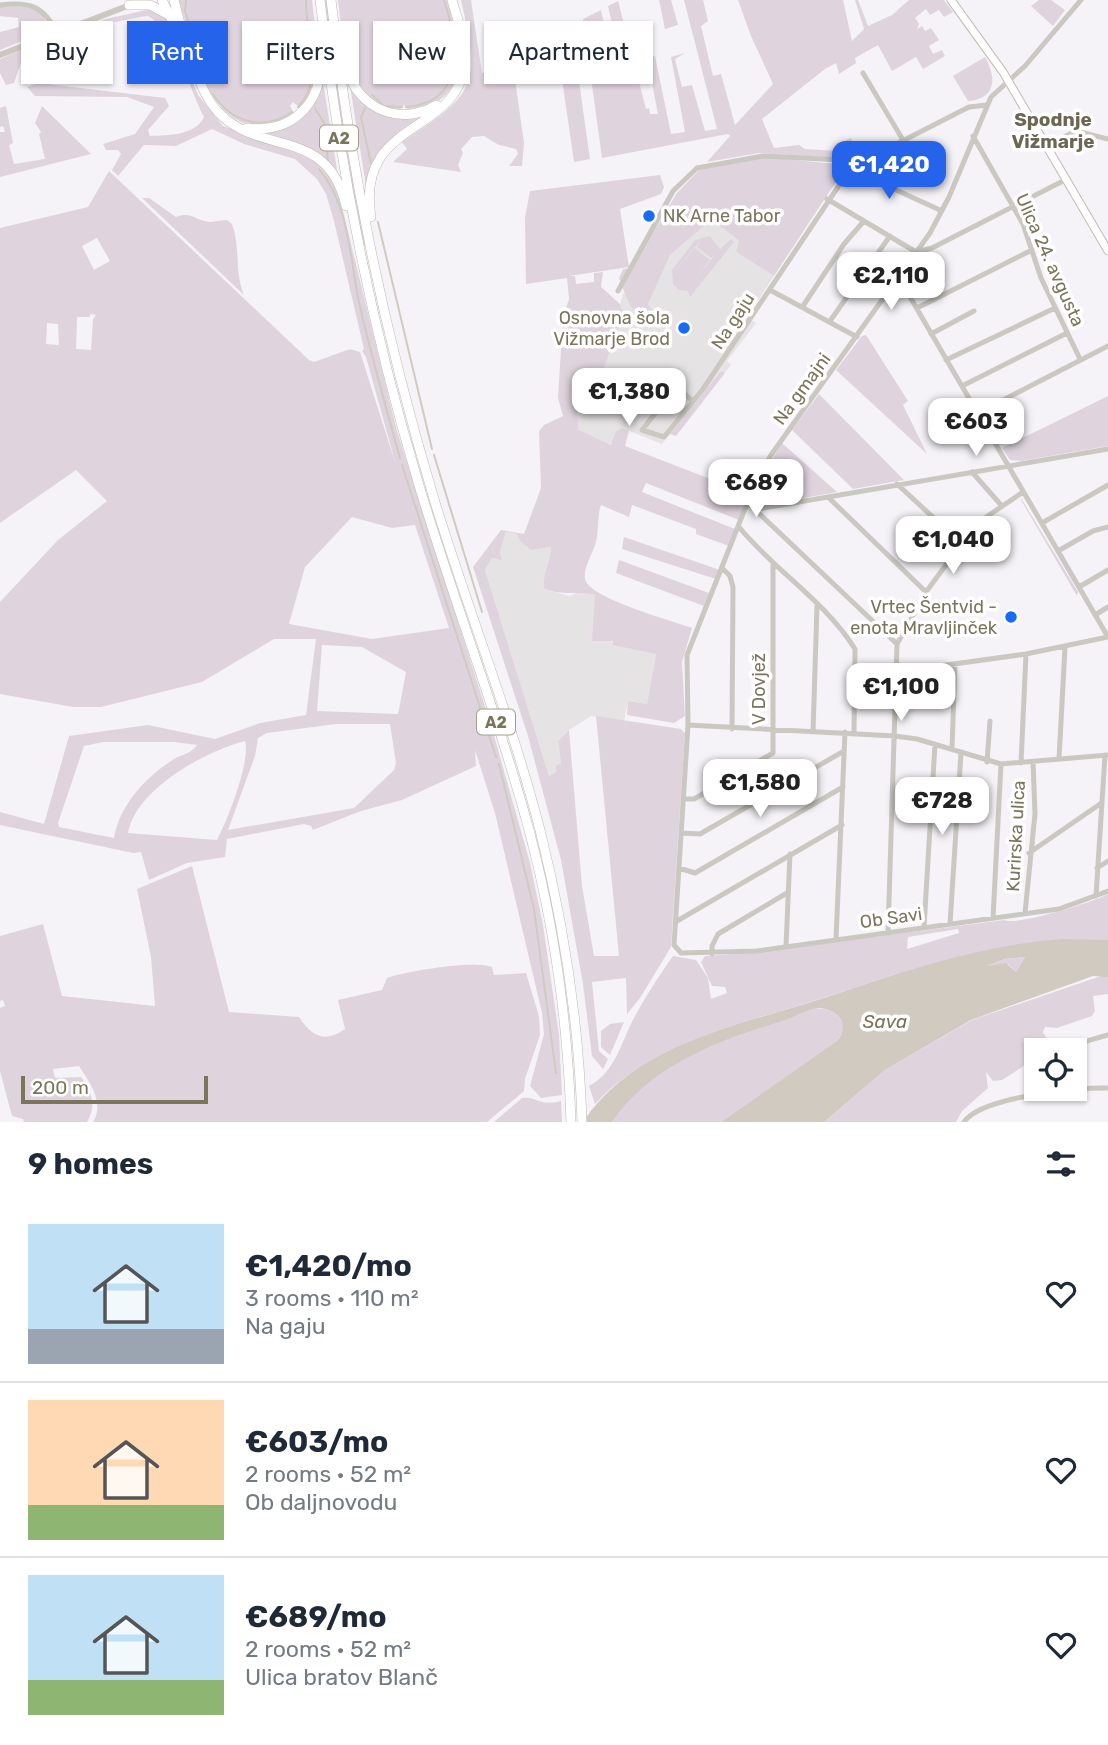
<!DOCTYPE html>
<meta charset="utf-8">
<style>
body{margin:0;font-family:Rubik,sans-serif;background:#f2f2f3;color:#1f2937;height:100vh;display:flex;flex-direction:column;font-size:26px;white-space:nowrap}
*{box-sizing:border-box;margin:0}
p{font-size:23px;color:#747a83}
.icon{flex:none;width:38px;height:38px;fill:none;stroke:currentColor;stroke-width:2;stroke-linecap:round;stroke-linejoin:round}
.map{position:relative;height:1122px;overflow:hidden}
.sheet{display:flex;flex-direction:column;background:#fff;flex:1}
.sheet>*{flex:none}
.banner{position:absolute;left:21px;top:21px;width:700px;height:63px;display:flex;gap:14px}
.buttons{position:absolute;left:1024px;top:1038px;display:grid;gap:14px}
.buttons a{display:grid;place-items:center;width:63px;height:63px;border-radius:0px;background:#fff;box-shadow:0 2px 5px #0004;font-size:35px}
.scale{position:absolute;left:21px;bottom:18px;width:187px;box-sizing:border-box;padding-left:7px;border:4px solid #7b765b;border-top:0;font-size:19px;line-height:24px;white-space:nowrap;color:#7b765b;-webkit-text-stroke:5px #fff;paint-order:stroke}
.price{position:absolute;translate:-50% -60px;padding:0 16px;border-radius:14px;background:#fff;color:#222;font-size:23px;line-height:46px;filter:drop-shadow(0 2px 4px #0008)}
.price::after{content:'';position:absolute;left:50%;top:42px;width:21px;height:16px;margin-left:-10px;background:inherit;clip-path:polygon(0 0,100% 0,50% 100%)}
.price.selected{background:#2563eb;color:#fff}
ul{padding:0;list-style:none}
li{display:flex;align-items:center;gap:21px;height:175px;padding:0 28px}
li+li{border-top:2px solid #e0e1e3}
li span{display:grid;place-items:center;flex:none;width:196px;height:140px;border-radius:0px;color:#555}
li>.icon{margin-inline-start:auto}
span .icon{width:84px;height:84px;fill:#fffc;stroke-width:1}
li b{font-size:30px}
h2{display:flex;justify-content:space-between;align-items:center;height:84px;padding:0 28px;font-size:30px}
.tag{padding:0 24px;border-radius:0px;background:#fff;box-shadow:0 2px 5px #0004;font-size:24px;line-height:63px}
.tag.selected{background:#2563eb;color:#fff}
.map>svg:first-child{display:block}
</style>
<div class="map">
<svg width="1108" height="1122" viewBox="0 0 1108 1122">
<rect width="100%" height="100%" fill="#f5f3f7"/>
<!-- built -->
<path fill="#e6e3e4" d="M712 218 740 242 736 252 774 276 747 317 756 323 727 361 731 365 725 373 721 371 662 444 622 428 616 431 612 445 585 434 579 430 577 412 610 345 623 293 646 307 670 255Z
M506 532 517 534 531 550 551 547V561L544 579 550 591 570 596 580 591 595 595 602 639 656 654 647 704 628 701 624 721 591 716 569 730 558 741 561 763 557 772 549 776 485 570 492 558 502 559 500 552Z"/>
<!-- green -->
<path fill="#dfd4de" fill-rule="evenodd" d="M178 0H312L319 61 314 90 300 108 293 102 290 106 294 113C260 139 226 123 208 88Z
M324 0H328L367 245 363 247 339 117Z
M338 0H447C462 49 475 99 409 111L404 105 399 111C345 105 344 43 338 0Z
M461 0H471L482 73 514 72 524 143 522 166H509L518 154 516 149 499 145 484 136 472 137 461 149 463 153 458 165 461 172 393 162 407 149 402 142C476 93 481 87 461 0Z
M659 0H671L678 25 665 29Z
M684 0H703L708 21 701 26 713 76 721 74 735 125 773 84 751 36 738 0H843L852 41 864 29 855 0H858L868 26 892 15 909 0H944L953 12 944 17 939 10 930 15 926 9 915 18 919 24 917 29 922 26 925 31 931 28 939 40 929 46 933 54 942 50 945 56 923 69 916 57 892 71 878 45 855 58 856 63 839 74 836 63 825 69 762 119 774 148 799 145 805 149 838 151 845 141 851 138 856 157 853 159 759 153 707 162 730 136 728 134 602 158 583 19 601 10 614 70 622 68 608 6 618 1 646 109 649 108 650 114H658L647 58 655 56 671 134 685 132 671 57 685 53 675 59 682 87 692 85 705 131 717 129Z
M1039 0H1051L1065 10 1053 26 1031 6Z
M12 6C29 6 49 9 46 31L0 50V32L19 27 18 18 0 16V7Z
M151 9 166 19 198 95 223 126 310 157 330 177 338 191 397 431 491 725 530 863 543 925 559 1035 562 1095 541 1098 530 1086 544 1034 542 1013 495 813 475 750 476 766 402 800 361 811 313 830 311 826 304 824 227 839 225 857 187 863 149 880 141 852 133 853 0 825V812L44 824 69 736 148 725 215 739 260 723 306 715 316 639H274L202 682 101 707H73L0 694V602L58 540 107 501 76 470 0 523V228L88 207 109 171 309 360 314 362 350 349 360 352 396 465 366 357 362 351 364 349 334 221 326 194 317 179 295 159 244 144 212 129 176 146 144 145 118 176 112 170 121 154 118 150H106L103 144 135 134 154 107 127 97 35 96 27 87 38 83 165 98 169 106 148 130 150 136C168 135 195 136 204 117 190 91 174 29 148 16 118 20 59 33 38 55 31 62 27 70 22 78L21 75 40 44 106 19ZM97 238 110 261 94 270 82 246ZM90 314 96 315 93 319 91 350 76 349 77 317H90ZM47 323 58 324 59 345 46 344ZM352 517 392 528 415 525 449 628 372 639 289 624 305 567ZM322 645 362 647 406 672 398 714 317 711ZM336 724H390L396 763 394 770 354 808 228 830 255 756 258 738 267 733ZM245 741C251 761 227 821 217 840L128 833C136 789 204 752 245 741ZM103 742H174L197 745C193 752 182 755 174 759 146 777 120 804 114 838L59 827 58 823 84 746Z
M571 25 590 159 574 162 555 31Z
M26 48 14 83 6 85 0 73V59Z
M985 57C997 78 996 99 968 101L953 76Z
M323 82 338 176 302 145 266 133C296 124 311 111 323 82Z
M350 86C369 114 396 124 428 113 395 135 379 147 366 186Z
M6 106 13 143 9 145 14 164 45 159 39 134 41 132 35 123 42 106 91 154 0 177V132H5L3 126 0 127V108Z
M762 157 847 165 774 276 736 252 739 241 712 219 670 255 648 304 656 317C632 325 625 292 619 278L623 269 631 268 677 193 699 170Z
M660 175 664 187 661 194 620 209 629 267 569 276H575L576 284 594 282V273L603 272 601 287 620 304 623 316 591 402 586 411 577 412 579 430 611 445 616 431 622 428 629 431 625 446 749 494 739 520 646 483 642 492 735 529 729 546 696 534V529L632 505 629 517 601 505C597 516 599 530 596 542 593 553 583 568 585 579 588 598 673 621 692 628L682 662 685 716 674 723 627 715 628 701 647 704 656 654 613 645V641H592L595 595C577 590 561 597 544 588 542 574 551 562 551 547L531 550 521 542 517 534 506 532 500 552 502 560 492 558 485 570 549 776 556 772V766L561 763 558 741 569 730 582 886 594 956H619L596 716 681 729 685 733 671 947 640 998 627 1014 626 978 592 982 599 1051 608 1059 603 1069 592 1056 583 984 561 860 528 736 473 567 501 530 524 534 541 488 539 431 544 425 563 416 558 398 563 317 569 299 567 278 526 284 525 218 530 191Z
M142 198H149L176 217C191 211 195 220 209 222 214 222 222 220 227 220L232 224C241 249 234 271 244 295Z
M710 236 720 249 731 239 734 242 690 297 688 291 679 290 673 284 672 270 695 240ZM700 241 697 247 711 258 717 252 690 286 710 260 695 248 674 272Z
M866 335 908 401 903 405 927 454 836 370 862 336Z
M721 371 725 373 676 436 670 434Z
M819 394 904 480 853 489 792 430Z
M1108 396V446L1021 461 1010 460 1002 448Z
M782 443 837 492 798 499 784 483 780 486 764 473Z
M1021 498 1078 592 1077 596 1021 500Z
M624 537 720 570 716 579 622 549Z
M619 560 709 593 704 606 616 573Z
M192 866 229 1012 299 1017C312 1037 325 1043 345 1029L338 1000 382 990 387 978C407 971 474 960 492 967L494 975 526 973 539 1016 540 1035 525 1079 524 1091 487 1122H93C105 1103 90 1083 79 1066L53 1069 55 1078 81 1077C92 1092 97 1105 87 1122H24L23 1119 12 1116 0 1071V1008L5 1006 3 1000 0 1001V936L43 924 62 996 155 1006 151 957 137 889Z
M1108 894V940C1003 938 927 964 829 996 748 1023 656 1038 595 1104L589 1086C615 1073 621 1042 634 1018 645 997 659 976 673 956L696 960 708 978 711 999 727 993 725 987 712 986 701 962 705 956 751 953 1004 920C1016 926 1091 903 1108 894ZM958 929 959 933 907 949 908 937Z
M1025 957 1016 972 1008 964 987 966 1004 959Z
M1104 975 1108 977V994L1093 996 1095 1011 1092 1016 1057 1028 1045 1027 1043 1032 1052 1048 1036 1050V1058L1002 1080 993 1081 986 1072 988 1088 962 1111 956 1122H824L885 1070 972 1020Z
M811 1009C827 1007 841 1012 844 1029L838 1040 721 1122H612C662 1049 737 1040 811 1009Z
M624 1022 610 1055 601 1047V1031L610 1024Z
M522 1098C537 1096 539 1107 561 1101L562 1122H494Z"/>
<!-- water -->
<path fill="#d0cac1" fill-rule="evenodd" d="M1063 939 1108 940V977L1093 976 971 1020 885 1070 824 1122H721L838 1040C850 1024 838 1010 820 1008 807 1009 797 1016 785 1020 719 1041 654 1062 612 1122H583C638 1040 744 1025 830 996 907 970 981 945 1063 939ZM1025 957 1016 972 1006 963 987 966 1004 959Z"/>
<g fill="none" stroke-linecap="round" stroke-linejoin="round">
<!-- stream -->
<path stroke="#d0cac1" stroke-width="2" d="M186 0 185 11 199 54
M213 94C231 123 264 131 292 112
M372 95 384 106 402 107
M298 107C327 76 305 35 306 0
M406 107C468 102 458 42 444 0
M315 108 324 123 328 161
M365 108 361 117 371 164
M319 169C350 205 350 263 360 307 372 358 386 408 400 458
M378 222 432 449
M434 455 482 612
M402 465 496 757
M499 764 534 909 556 1073"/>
<defs>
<path id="secondary" d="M951 0 1003 72 1108 251"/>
<path id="motorway" d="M162 0C170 16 178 32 186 49 197 71 203 98 221 115 264 156 328 127 346 206
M174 0 183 35
M320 0C339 163 371 325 418 482 453 599 497 712 529 830 554 924 568 1025 571 1122
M331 0C350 169 385 336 434 499 468 610 511 718 540 830 564 925 579 1024 582 1122
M129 5H150L167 14
M344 59C352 105 396 129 437 105
M247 128C296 134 325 99 320 52
M371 217C355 121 454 135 464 68 468 45 458 22 452 0"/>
</defs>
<!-- secondary casing -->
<use href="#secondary" stroke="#bfbdb3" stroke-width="9"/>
<!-- motorway casing -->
<use href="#motorway" stroke="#bcbbb4" stroke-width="10"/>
<!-- minor -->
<path stroke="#cac8c1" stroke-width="5" d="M1081 0 1025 66 991 97 949 197 930 233 771 455 756 481 687 655 688 725 674 945 681 953 757 951 1059 909 1108 891
M0 5C29 1 44 6 57 33
M863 73 903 140
M973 136 1023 224 1041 278 1080 359
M1047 145 1076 131 1108 139
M827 199 916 252 932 248 1067 179
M899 278 1108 637
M770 290 857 337
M618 291 673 191 697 168 763 156 842 160 850 162 859 173 942 211
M803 306 844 244 864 221
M917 308 1032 250
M830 321 890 236
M931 334 974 311
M946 360 1055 308
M962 386 1067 333
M693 401 676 387 642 430 664 437 703 389 848 172 869 158 969 107 987 105
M978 413 1108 346
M972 472 1001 505
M897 484 962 544
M828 497 926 592
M748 503 897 644
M758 509 1108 449
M1042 523 1108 485
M739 527C774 570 825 601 855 649L854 733
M1058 551 1093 531 1108 527
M723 569 730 576 733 587 732 729
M1079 587 1108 570
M1095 615 1108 607
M896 672 1026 654 1108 637
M688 725 895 736 917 739 1001 764 1108 755
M813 732 817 606
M952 748 955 665
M1059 759 1065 647
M987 762 990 721
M1021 763 1026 654
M683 799H694L773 753V565
M681 833 700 834 844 751
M1029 853 1100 804
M679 868 695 873 843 787
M1097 868 1108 861
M1096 896 1105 755
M1025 913 1035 814 1033 761
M993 918 1001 764
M677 921 842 825
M950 924 961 753
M924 927 935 744
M888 933 897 644 926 592 976 524 1023 492
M836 939 845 732
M786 946 790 854
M712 954V946L718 934 787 893
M1055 1050 1108 1035
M964 1122C981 1097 1078 1087 1108 1088"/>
<!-- tertiary -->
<path stroke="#cac8c1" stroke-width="6" d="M0 55 143 0"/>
<!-- secondary -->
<use href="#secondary" stroke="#fff" stroke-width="7"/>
<!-- motorway -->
<use href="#motorway" stroke="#fff" stroke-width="9"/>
</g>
<!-- markers -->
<g fill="#186bf2" stroke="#fff" stroke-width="2.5">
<circle cx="649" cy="216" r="7"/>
<circle cx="684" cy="328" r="7"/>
<circle cx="1011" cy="617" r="7"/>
</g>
<g text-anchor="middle" stroke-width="7" stroke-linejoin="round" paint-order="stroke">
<!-- shield labels -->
<g fill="#fff" stroke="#a39f8c" stroke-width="2">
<rect x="320" y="125.5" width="38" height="25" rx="5"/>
<rect x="477" y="709.5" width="38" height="25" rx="5"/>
</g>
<g font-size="16" font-weight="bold" fill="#7b765b">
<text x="339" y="144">A2</text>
<text x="496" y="728">A2</text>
</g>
<!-- poi labels -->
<g font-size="18" fill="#7b765b" stroke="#fff" text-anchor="end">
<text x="663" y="222" text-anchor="start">NK Arne Tabor</text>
<text x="670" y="324">Osnovna šola<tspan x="670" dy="21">Vižmarje Brod</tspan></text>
<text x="997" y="613">Vrtec Šentvid -<tspan x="997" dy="21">enota Mravljinček</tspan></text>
</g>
<!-- street labels -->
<g font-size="18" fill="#7b765b" stroke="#fff">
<text transform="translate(1050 260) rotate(66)" y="6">Ulica 24. avgusta</text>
<text transform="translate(733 321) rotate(-57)" y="6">Na gaju</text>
<text transform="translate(802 389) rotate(-54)" y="6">Na gmajni</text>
<text transform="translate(759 689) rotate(-90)" y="6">V Dovjež</text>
<text transform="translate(1016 836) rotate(-87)" y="6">Kurirska ulica</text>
<text transform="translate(891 918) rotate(-8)" y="6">Ob Savi</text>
</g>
<!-- neighbourhood labels -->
<g font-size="19" font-weight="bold" fill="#6b6752" stroke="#fff">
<text x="1053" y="126">Spodnje<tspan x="1053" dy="22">Vižmarje</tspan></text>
</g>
<!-- water labels -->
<g font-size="19" font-style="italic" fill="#7c705a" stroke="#fff">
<text x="885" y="1028">Sava</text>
</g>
</g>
</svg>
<div class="buttons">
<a><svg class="icon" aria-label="locate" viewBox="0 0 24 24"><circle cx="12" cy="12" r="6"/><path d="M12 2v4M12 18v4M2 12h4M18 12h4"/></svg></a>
</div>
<div class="scale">200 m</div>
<b class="price selected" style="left:889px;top:201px">€1,420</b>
<b class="price" style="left:891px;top:312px">€2,110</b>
<b class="price" style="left:629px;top:428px">€1,380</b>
<b class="price" style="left:976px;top:458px">€603</b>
<b class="price" style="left:756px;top:519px">€689</b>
<b class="price" style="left:953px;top:576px">€1,040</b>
<b class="price" style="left:901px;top:723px">€1,100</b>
<b class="price" style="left:760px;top:819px">€1,580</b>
<b class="price" style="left:942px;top:837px">€728</b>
<div class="banner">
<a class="tag">Buy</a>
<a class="tag selected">Rent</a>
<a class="tag">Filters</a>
<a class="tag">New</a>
<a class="tag">Apartment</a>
</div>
</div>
<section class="sheet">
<h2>9 homes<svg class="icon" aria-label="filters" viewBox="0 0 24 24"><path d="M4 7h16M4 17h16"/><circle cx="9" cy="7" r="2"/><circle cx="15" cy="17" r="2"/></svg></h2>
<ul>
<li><span style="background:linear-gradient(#bfe0f5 75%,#9aa5b1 0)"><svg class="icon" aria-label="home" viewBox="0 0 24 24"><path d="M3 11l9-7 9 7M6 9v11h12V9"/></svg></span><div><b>€1,420/mo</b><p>3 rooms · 110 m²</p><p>Na gaju</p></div><svg class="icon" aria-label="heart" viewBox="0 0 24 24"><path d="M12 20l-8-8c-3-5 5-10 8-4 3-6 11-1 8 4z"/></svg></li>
<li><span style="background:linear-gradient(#ffd9b3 75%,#8fb573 0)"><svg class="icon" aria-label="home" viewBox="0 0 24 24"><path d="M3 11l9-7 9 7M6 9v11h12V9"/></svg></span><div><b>€603/mo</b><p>2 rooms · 52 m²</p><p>Ob daljnovodu</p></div><svg class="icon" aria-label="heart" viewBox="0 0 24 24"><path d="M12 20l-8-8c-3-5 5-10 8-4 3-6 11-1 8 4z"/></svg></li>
<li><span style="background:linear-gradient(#bfe0f5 75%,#8fb573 0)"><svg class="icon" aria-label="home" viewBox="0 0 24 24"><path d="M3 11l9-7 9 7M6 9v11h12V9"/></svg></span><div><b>€689/mo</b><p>2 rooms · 52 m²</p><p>Ulica bratov Blanč</p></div><svg class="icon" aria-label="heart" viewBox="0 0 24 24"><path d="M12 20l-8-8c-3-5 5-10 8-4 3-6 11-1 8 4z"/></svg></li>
</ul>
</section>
